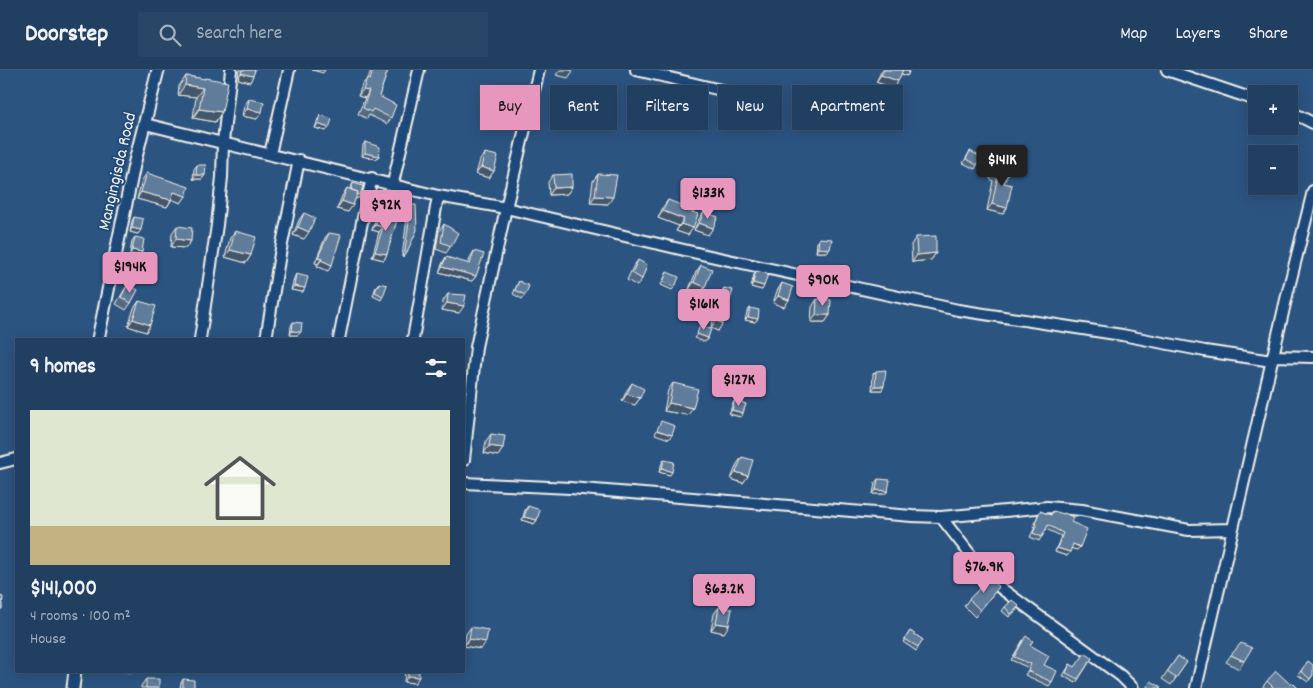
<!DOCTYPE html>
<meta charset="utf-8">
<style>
body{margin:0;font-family:Dekko,sans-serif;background:#294667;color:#f1f3f6;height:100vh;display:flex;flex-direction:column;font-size:19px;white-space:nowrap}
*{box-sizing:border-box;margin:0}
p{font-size:16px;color:#a2afbd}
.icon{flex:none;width:28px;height:28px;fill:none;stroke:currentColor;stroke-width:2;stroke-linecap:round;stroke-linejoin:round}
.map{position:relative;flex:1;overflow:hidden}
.panel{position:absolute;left:15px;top:268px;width:450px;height:335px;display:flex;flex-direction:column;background:#213f61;border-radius:0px;box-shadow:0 2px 12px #0003,0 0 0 1px #3e5876}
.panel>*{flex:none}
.top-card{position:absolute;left:480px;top:15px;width:475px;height:45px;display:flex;gap:10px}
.controls{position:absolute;left:1248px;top:15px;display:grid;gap:10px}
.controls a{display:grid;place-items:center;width:50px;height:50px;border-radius:0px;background:#213f61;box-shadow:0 2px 12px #0003,0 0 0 1px #3e5876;font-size:25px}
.price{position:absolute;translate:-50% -42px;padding:0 11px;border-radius:5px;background:#e797bd;color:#111;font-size:16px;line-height:32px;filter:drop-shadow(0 1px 2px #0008)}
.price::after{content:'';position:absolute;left:50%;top:30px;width:15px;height:11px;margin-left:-8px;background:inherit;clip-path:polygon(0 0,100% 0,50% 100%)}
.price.active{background:#222;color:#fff}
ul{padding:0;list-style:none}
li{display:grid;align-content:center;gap:10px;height:265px;padding:0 15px}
li span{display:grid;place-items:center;height:155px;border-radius:0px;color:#555}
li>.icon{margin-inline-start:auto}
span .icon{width:90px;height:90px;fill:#fffc;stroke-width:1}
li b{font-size:21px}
h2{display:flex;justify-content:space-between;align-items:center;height:60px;padding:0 15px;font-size:21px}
.chip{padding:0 18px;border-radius:0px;background:#213f61;box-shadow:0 2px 12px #0003,0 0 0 1px #3e5876;font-size:18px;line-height:45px}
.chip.active{background:#e797bd;color:#111}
header{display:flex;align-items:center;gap:30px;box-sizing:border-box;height:70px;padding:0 25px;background:#213f61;border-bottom:1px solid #3e5876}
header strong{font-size:24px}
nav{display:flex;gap:28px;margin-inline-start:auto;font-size:18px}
.search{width:350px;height:45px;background:#294667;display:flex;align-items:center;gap:12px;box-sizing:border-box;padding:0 18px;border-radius:0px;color:#a2afbd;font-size:19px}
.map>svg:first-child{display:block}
</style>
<header>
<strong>Doorstep</strong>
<div class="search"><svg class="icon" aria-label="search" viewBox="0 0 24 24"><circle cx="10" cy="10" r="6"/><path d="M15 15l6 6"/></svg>Search here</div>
<nav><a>Map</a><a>Layers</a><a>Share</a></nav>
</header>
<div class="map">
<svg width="1313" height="618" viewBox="0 0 1313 618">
<rect width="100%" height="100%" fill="#2c5481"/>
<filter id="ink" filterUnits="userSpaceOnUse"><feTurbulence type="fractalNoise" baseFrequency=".02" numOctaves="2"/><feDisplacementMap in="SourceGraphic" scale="10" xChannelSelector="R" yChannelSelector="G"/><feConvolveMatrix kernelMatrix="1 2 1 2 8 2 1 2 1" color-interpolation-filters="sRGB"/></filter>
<g filter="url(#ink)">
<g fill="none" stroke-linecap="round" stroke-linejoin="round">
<defs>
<path id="minor" d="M636 0 721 20
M1167 0 1256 30
M1289 41 1313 53
M145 54 438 126 506 138 701 184 958 240 1122 265 1205 281 1272 291
M270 84 289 0
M393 113 419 0
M200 269 217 155 222 107 223 72 231 0
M266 269 280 184 299 90
M339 269 363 147 372 108
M413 269 438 126
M1273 286 1313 287
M464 390 476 277 506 138 539 0
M0 393 16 389
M464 413 570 418 912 446 941 447 1047 437 1082 440 1189 460 1232 459
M941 447 991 511 1121 606 1133 618
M1196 618 1288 221 1313 121"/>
<path id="tertiary" d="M98 269 134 95 158 0
M73 618 75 601"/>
</defs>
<!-- minor casing -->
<use href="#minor" stroke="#f4f1e8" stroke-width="14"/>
<!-- tertiary casing -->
<use href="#tertiary" stroke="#f4f1e8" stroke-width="15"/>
<!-- minor -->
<use href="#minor" stroke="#1f4a7a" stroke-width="10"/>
<!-- tertiary -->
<use href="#tertiary" stroke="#1f4a7a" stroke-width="11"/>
</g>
<!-- wall -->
<path fill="#516a84" stroke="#f4f1e8" d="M239 0H255L250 12 238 9Z
M371 0H388L379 26 391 48 387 54 369 45 367 49 358 44 365 28 358 26 362 15 367 9H368Z
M882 0H910L907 6 901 4 898 11 893 18 876 12Z
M186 6 204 9 205 8 222 42 215 52 193 48 196 27 178 25 179 16Z
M249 29 257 49 242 46 244 36Z
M321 45 329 58 326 61 315 58 318 49Z
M365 72 379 86 376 89 362 86 363 75Z
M970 81 977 95 975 99 963 93Z
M485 83 494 101 489 108 476 104 480 90Z
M1000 93 1004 113 1003 144 987 140 993 111 990 109 996 99Z
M197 95 205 105 202 109H193L194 99Z
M147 103 186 126 181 133 172 129 167 137 137 129 142 110Z
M598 104 608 134 590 133 593 111Z
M553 105 572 117 567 124 549 125 548 112Z
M353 113 360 125 358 129 356 128 348 142 337 139 342 126 347 118 350 119Z
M668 130 680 138 688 165 676 161 679 156 658 148 663 137Z
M411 135 407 182 403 187H402L408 140Z
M380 142 387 184 384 190 372 187 379 162 372 160 376 147Z
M704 142 713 158 708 165 694 160 699 149Z
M304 143V169L293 165 299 150Z
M134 147 138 164 130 162 132 151Z
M444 154 451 176 446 183 436 179 439 161Z
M177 156 191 171 186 178 171 177 172 163Z
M235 161 251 185 246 193 225 187 230 168Z
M329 163 328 201 317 196 318 194 315 193 325 168Z
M135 167 142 182 140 186 130 184 132 171Z
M916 167 936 183 931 190 912 192 911 175Z
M819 168 830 179 827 182H816L817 172Z
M474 181 476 206 472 211 439 202 443 192 446 187 468 194 471 186Z
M638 190 642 209 637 216 627 210 633 197Z
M701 195 705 217 700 224 689 219 696 202Z
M756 201 762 220 751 217 754 204Z
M667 202 675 217 672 220 661 215Z
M296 204 303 222 291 220 294 208Z
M519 211 525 225 522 229 513 224 517 215Z
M379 213 383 226 381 230 373 226 376 216Z
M782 213 784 237 773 233 777 221Z
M128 214 131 233 126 240 116 234Z
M724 218 718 261 711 258 719 225Z
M448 224 459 243 442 240 443 231Z
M817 229 830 245 825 252H811L812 237Z
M139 231 150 255 146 262 128 256 134 238Z
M750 238 755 252 745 250 747 242Z
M293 252 298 265H290L291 256Z
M876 301 882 320H872L873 304Z
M632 313 640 328 635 335 622 331 627 320Z
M673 313 688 345 664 341 668 320Z
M735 330 743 343 741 347 729 344 733 333Z
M491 364 503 378 498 386 484 383 486 371Z
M742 387 748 406 743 413 731 409 737 394Z
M664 390 670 405 659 402 662 393Z
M878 409 885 424H873L875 413Z
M528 436 537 450 534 454 522 450 525 440Z
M1040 441 1050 445 1053 441 1071 452 1080 477 1077 480 1071 478 1067 486 1055 482 1061 466 1046 459 1039 471 1030 467 1035 457 1033 456Z
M994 523 975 547 964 536 969 529Z
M719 537 724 563 711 560 714 544Z
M1005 537 1017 540 1009 547 1002 541Z
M471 557 481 579 464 576 466 564Z
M910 561 923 570 916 581 903 572Z
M1023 570 1044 595 1052 612 1049 616 1025 605 1029 598 1011 590Z
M1231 585 1244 591 1239 599 1226 592Z
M1178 586 1187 592 1171 615 1162 609Z
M1092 588 1076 613 1063 606 1070 594 1075 597Z
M1308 591 1313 605 1308 612 1298 605Z
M405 601H419L415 613 404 612Z
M146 609 159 618H141V616Z
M183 609 194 618H180L181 613Z
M1267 611 1290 614 1298 618H1262Z"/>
<!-- shaded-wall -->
<path fill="#42566c" stroke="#f4f1e8" d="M312 0H325L323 3Z
M560 0H570L573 1 568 8 556 5Z
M895 0H904L909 2 907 6 895 1Z
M241 3 253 6 250 12 238 9Z
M881 5 898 11 893 18 876 12Z
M185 15 203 18 196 27 178 25Z
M363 20 369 21 365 28 358 26Z
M199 39 222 42 215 52 193 48Z
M247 39 262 42 257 49 242 46Z
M318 54 329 58 326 61 315 58Z
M365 83 379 86 376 89 362 86Z
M481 97 494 101 489 108 476 104Z
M196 105H205L202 109H193Z
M572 117 567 124 549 125 554 118Z
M141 122 171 130 167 137 137 129Z
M174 122 186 126 181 133 169 128Z
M595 126 613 127 608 134 590 133Z
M342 131 353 135 348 142 337 139Z
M992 134 1007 138 1003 144 987 140Z
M663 141 684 149 679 156 658 148Z
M699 153 713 158 708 165 694 160Z
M681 154 693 158 688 165 676 161Z
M375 155 383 157 379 162 372 160Z
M298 157 309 162 304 169 293 165Z
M132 158 141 160 138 164 130 162Z
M176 169 191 171 186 178 171 177Z
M818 178 830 179 827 182H816Z
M132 180 142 182 140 186 130 184Z
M230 180 251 185 246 193 225 187Z
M405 181 407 182 403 187H402Z
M375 182 387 184 384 190 372 187Z
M936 183 931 190 912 192 917 185Z
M318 187 322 188 318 194 315 193Z
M321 190 332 195 328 201 317 196Z
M442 197 476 206 472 211 439 202Z
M694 212 705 217 700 224 689 219Z
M753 213 764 216 762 220 751 217Z
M294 216 305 218 303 222 291 220Z
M778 226 789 230 784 237 773 233Z
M447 233 464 236 459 243 442 240Z
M816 245H830L825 252H811Z
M748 247 758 249 755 252 745 250Z
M133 249 150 255 146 262 128 256Z
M716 251 723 253 718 261 711 258Z
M292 261 301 262 298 265H290Z
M697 264 708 268 705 272 694 268Z
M875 316H884L882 320H872Z
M627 324 640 328 635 335 622 331Z
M669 333 693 338 688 345 664 341Z
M732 340 743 343 741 347 729 344Z
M657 360 672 365 669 369 655 364Z
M489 376 503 378 498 386 484 383Z
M662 398 672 402 670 405 659 402Z
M736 402 748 406 743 413 731 409Z
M876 420 888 421 885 424H873Z
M524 447 537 450 534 454 522 450Z
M1035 453 1037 454 1035 457 1033 456Z
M1073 474 1080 477 1077 480 1070 478Z
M1057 478 1070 482 1067 486 1055 482Z
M716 553 729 555 724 563 711 560Z
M469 569 486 572 481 579 464 576Z
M121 601H134L133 603Z
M408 606 419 607 415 613 404 612Z"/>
<!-- building -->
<path fill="#5e7b9a" stroke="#f4f1e8" d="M242 0H255L253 6 241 3Z
M373 0H388L379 26 396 35 391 48 373 39 371 42 363 38 369 21 363 20 367 9 370 10Z
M884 0H903L898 11 881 5Z
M186 6 205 9V8L228 12 222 42 199 39 203 18 185 15Z
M249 29 264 32 262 42 247 39Z
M321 45 332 49 329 58 318 54Z
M365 72 380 77 379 86 365 83Z
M970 81 981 87 977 95 966 89Z
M485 83 498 86 494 101 481 97Z
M1000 93 1011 98 1004 113 1012 115 1007 138 992 134 998 105 995 103Z
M197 95H206L205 105H196Z
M147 103 189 117 186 126 174 122 171 130 141 122Z
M572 104V117L554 118 553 105Z
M598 104 617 105 613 127 595 126Z
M353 113 363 116 360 125 357 124 358 122 351 120Z
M347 118 358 122 353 135 342 131Z
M668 130 681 135 680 138 698 144 693 158 681 154 684 149 663 141Z
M411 135H416L417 160 407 182 405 181Z
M380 142 398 147 387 184 375 182 383 157 375 155Z
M704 142 718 147 713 158 699 153Z
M304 143 315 148 309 162 298 157Z
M134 147 143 149 141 160 132 158Z
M444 154 458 163 451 176 441 172Z
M177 156 192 158 191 171 176 169Z
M235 161 256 167 251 185 230 180Z
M329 163 341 165 332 195 321 190 322 188 318 187Z
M936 166V183L917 185 916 167Z
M135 167 144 169 142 182 132 180Z
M819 168 832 169 830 179 818 178Z
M474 181 484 184 476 206 442 197 446 187 470 194Z
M638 190 647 195 642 209 632 203Z
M701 195 712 199 705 217 694 212Z
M756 201 768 204 764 216 753 213Z
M667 202 679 207 675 217 663 212Z
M296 204 308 207 305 218 294 216Z
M519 211 529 216 525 225 515 220Z
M379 213 387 215 383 226 375 222Z
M782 213 793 217 789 230 778 226Z
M128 214 138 220 131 233 121 227Z
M724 218 733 220 723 253 716 251Z
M448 224 466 225 464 236 447 233Z
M817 229 831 230 830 245H816Z
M139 231 156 236 150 255 133 249Z
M750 238 759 240 758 249 748 247Z
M293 252 302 253 301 262 292 261Z
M700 255 711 259 708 268 697 264Z
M886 300 884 316H875L876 301Z
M632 313 644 319 640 328 627 324Z
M673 313 698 319 693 338 669 333Z
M735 330 746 334 743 343 732 340Z
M661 351 675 356 672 365 657 360Z
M491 364 505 366 503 378 489 376Z
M742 387 753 390 748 406 736 402Z
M664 390 674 392 672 402 662 398Z
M878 409 890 410 888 421 876 420Z
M528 436 540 440 537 450 524 447Z
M1040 441 1051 445 1053 441 1064 444V443L1073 447 1071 452 1087 459 1080 477 1073 474 1070 482 1057 478 1063 463 1048 455 1042 467 1033 463 1037 454 1035 453Z
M989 509 999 517 980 540 969 529Z
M0 526 3 527 2 539H0Z
M1012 530 1019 536 1011 544 1005 537Z
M719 537 732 539 729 555 716 553Z
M471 557 488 560 486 572 469 569Z
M910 561 923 570 918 577 905 569Z
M1026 566 1033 571 1030 575 1049 586 1044 595 1057 601 1052 612 1028 601 1031 594 1014 587Z
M1241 573 1252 578 1244 591 1231 585Z
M1085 583 1092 588 1078 609 1066 603 1070 594 1075 597Z
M1178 586 1187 592 1176 608 1167 602Z
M1308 591 1313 595V605L1310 609 1301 601Z
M408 601H419V607L408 606Z
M1276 601 1290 614 1292 612 1298 618H1274L1267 611Z
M146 609H159V618H146Z
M183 609 194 610V618H183Z
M1151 611 1161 617 1160 618H1146Z"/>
</g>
<g text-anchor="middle" stroke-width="4" stroke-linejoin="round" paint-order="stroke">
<!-- street labels -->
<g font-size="18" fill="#f4f1e8" stroke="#1f4a7a">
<text transform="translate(116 101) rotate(-77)" y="6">Mangingisda Road</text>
</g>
</g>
</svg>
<div class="controls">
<a>+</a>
<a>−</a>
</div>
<b class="price active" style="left:1002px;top:117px">$141K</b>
<b class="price" style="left:708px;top:150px">$133K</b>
<b class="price" style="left:386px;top:162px">$92K</b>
<b class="price" style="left:130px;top:224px">$194K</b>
<b class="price" style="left:823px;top:237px">$90K</b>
<b class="price" style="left:704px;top:261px">$161K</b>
<b class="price" style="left:739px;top:337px">$127K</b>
<b class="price" style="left:984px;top:524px">$76.9K</b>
<b class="price" style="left:724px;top:546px">$63.2K</b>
<div class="top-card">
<a class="chip active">Buy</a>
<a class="chip">Rent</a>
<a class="chip">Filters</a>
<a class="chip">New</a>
<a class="chip">Apartment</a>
</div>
<section class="panel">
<h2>9 homes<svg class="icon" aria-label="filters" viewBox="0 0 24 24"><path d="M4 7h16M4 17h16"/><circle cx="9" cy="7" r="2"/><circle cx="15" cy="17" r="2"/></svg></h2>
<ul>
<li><span style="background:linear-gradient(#dfe7d0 75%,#c2b280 0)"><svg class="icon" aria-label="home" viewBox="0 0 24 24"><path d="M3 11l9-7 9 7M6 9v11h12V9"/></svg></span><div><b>$141,000</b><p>4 rooms · 100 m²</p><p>House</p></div></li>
</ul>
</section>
</div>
